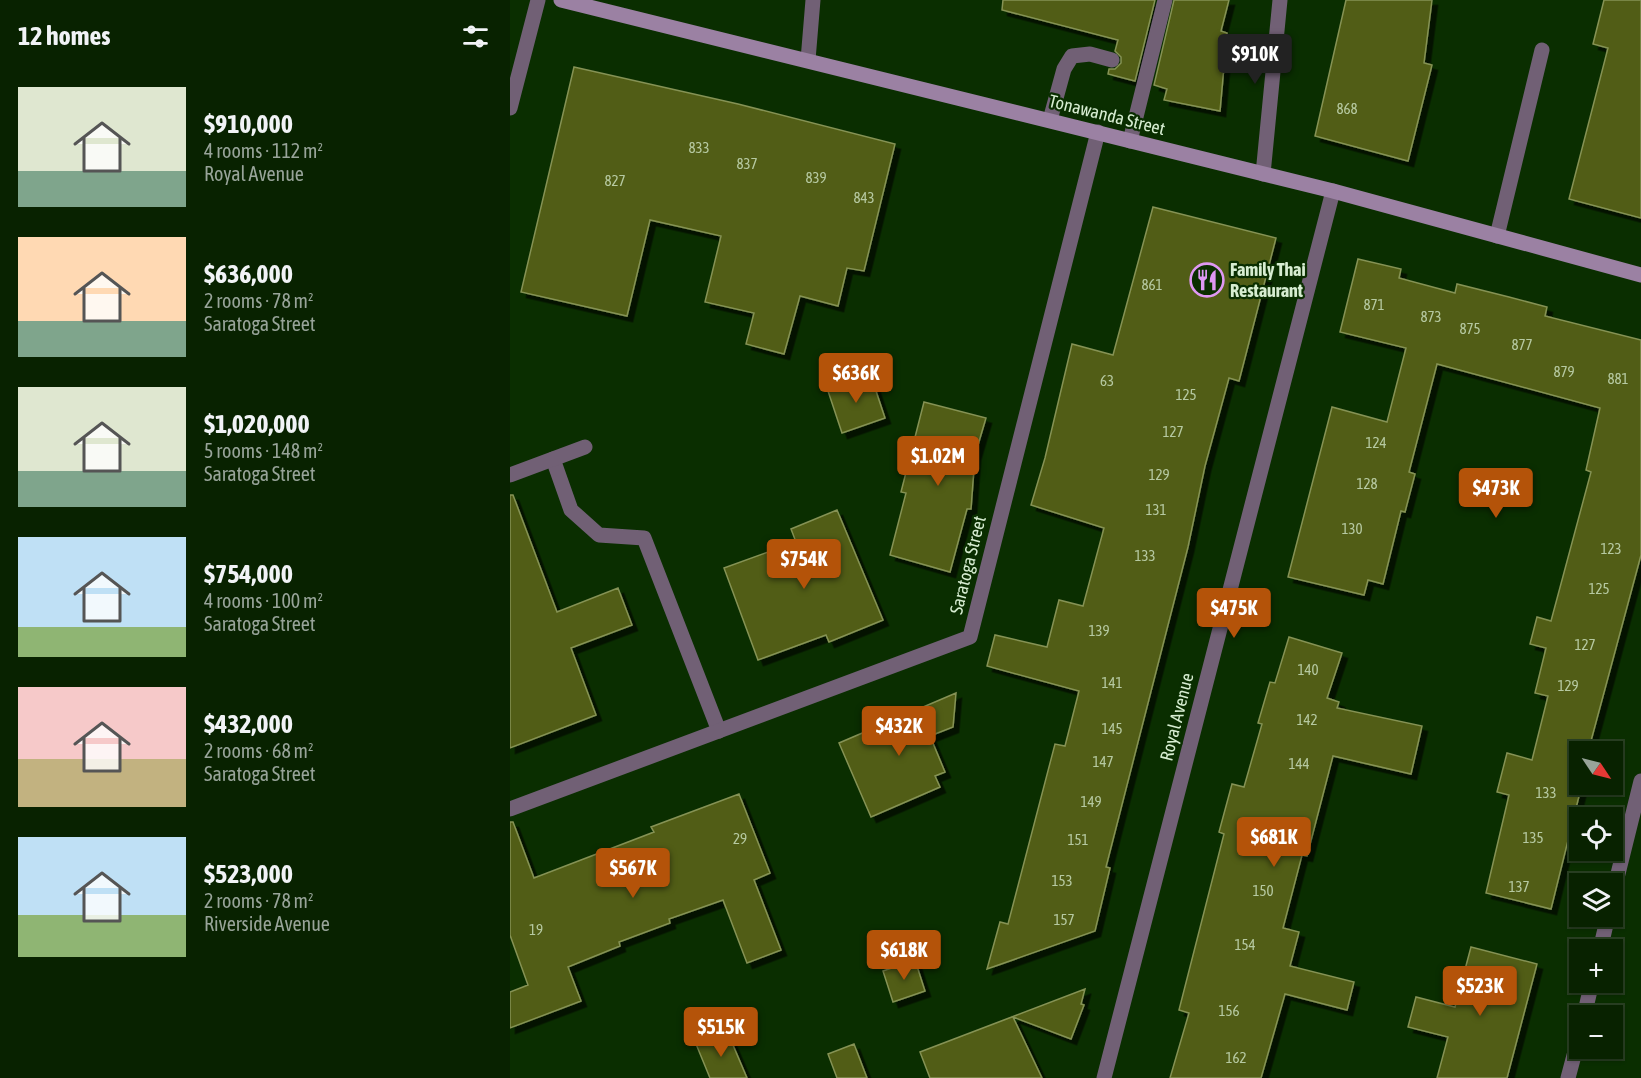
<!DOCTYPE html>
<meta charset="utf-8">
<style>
body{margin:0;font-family:"Asap Condensed",sans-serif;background:#162f0f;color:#f1f3f6;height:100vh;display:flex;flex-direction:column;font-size:22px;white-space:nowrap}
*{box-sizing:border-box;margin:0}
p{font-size:20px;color:#98a499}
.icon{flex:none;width:33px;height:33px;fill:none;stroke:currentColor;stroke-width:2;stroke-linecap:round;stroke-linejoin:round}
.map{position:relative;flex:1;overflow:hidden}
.details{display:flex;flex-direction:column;background:#082200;width:510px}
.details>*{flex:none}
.needle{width:39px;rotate:125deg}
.controls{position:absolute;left:1059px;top:741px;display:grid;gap:12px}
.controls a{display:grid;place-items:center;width:54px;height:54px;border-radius:0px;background:#082200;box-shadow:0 2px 4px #0004,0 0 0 2px #293f22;font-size:30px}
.price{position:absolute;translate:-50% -51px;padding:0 14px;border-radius:6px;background:#b45309;color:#fff;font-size:20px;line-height:39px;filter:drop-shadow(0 2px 3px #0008)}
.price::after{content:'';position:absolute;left:50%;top:36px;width:18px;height:14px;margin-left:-9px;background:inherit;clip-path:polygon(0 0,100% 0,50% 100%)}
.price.current{background:#222;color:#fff}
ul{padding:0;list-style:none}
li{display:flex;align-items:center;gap:18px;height:150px;padding:0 18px}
li span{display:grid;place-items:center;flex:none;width:168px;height:120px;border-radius:0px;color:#555}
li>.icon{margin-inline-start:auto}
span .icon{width:72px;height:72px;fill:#fffc;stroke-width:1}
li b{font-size:26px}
h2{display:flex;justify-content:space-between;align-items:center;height:72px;padding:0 18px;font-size:26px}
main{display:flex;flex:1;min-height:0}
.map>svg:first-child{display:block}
</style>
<main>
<section class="details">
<h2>12 homes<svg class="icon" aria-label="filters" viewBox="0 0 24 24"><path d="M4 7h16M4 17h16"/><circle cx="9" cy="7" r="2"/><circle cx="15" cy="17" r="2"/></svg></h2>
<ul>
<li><span style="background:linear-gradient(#dfe7d0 70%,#7fa58c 0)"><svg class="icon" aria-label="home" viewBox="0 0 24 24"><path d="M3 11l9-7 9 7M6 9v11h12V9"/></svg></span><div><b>$910,000</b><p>4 rooms · 112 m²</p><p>Royal Avenue</p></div></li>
<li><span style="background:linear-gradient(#ffd9b3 70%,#7fa58c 0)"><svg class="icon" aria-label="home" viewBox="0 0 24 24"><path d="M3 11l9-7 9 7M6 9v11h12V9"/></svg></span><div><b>$636,000</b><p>2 rooms · 78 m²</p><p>Saratoga Street</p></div></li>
<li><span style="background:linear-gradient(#dfe7d0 70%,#7fa58c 0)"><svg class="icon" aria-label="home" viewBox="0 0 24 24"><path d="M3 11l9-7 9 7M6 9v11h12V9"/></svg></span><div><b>$1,020,000</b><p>5 rooms · 148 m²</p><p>Saratoga Street</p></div></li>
<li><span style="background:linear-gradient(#bfe0f5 75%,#8fb573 0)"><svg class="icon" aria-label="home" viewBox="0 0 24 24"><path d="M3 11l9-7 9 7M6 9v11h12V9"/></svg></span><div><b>$754,000</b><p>4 rooms · 100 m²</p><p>Saratoga Street</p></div></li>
<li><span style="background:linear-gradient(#f6c9c9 60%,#c2b280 0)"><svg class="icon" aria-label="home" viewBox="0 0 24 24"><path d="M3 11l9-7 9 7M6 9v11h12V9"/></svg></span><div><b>$432,000</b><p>2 rooms · 68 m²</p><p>Saratoga Street</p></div></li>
<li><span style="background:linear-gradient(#bfe0f5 65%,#8fb573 0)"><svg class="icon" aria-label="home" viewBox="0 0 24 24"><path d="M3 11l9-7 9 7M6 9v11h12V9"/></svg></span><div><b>$523,000</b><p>2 rooms · 78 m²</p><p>Riverside Avenue</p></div></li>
</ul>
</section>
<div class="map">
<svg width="1131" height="1078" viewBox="0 0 1131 1078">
<defs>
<filter id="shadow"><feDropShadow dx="5.5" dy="5.5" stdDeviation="0" flood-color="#0009"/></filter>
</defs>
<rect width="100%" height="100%" fill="#0a2e00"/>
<!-- building -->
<path fill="#515d12" stroke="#859255" stroke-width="1.5" filter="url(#shadow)" d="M493 0H645L625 81 598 74 599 69H605L611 63V57L605 51 608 40 492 10Z
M664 0H719L711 31 717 33 710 111 654 100 657 89 644 85Z
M836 0H922L914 63 922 65 898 161 805 136Z
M1094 0H1131V218L1059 199 1098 48 1083 44Z
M64 67 228 104 385 144 354 271 337 268 328 306 290 296 274 354 236 344 244 313 195 302 211 236 140 220 117 316 11 292Z
M643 207 766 238 729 381 719 378 695 466 678 547 596 867 600 868 585 931 477 969 490 922 498 924 545 744 555 746 569 691 477 666 485 635 537 647 549 600 573 606 594 528 521 505 535 458 562 344 603 355Z
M848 259 891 269 889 278 945 293 947 284 999 297 1037 307 1035 316 1131 340V555L1078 752H1070L1069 784H1072L1041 909 976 893 999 795 987 792 997 753 1022 760 1038 696 1025 693 1036 648 1020 644 1027 617 1041 621 1081 472 1076 470 1090 408 927 364 899 472 905 474 895 512 891 511 873 584 858 580 854 595 778 577 822 407 877 422 896 348 830 332Z
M361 376 375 418 332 433 318 391Z
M414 402 476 418 465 455 461 509H457L440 572 380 555 396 493 391 492Z
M0 495H3L47 612 108 588 122 625 61 648 86 715 0 748Z
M327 510 373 620 319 642 316 635 248 660 214 568 286 542 281 529Z
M779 637 832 653 817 698 829 702 827 708 912 726 901 774 823 756 797 856 792 855 773 928 789 932 780 966 844 982 837 1010 775 994 751 1078H660L679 1013 669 1010 714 834 709 832 722 784 734 787 752 724 748 723 760 682 765 683Z
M446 693 443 727 420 736 435 772 425 776 430 787 361 817 329 743Z
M229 794 260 873 244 880 271 950 237 963 213 900 159 919 160 923 109 942 110 946 58 967 71 1001 0 1028V992L18 985 0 935V822H3L24 878 144 832 141 827Z
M961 947 1027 964 997 1078H927L938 1037 898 1027 906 997 945 1007Z
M405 960 415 991 383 1002 373 971Z
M575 989 571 1004 574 1005 561 1039 503 1017 532 1078H420L410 1052Z
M217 1031 237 1078H200L186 1044Z
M344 1044 357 1078H327L318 1054Z"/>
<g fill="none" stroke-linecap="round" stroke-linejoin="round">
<!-- lane -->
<path stroke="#716075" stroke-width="15" d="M0 108 28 0
M540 120 554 69 562 56 580 54 602 60
M620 141 655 0
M987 236 1032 50
M43 459 61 510 89 535 134 538 209 731"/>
<!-- street -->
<path stroke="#716075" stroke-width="15" d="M298 60 303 0
M753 174 770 0
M0 475 75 447
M0 809 460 637 588 132
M1102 898 1131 781
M1090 950 1098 916
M1074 1016 1082 982
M594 1078 823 191
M1058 1078 1070 1033"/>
<!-- secondary -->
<path stroke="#9b81a3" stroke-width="15" d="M51 0 823 191 1131 275"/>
</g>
<!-- icons -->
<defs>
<symbol id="restaurant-ring" viewBox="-11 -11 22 22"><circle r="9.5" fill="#0a2e00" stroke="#df98f2" stroke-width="1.5"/><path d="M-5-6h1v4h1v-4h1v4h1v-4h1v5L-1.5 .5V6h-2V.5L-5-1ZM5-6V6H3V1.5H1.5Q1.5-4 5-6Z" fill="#df98f2"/></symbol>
</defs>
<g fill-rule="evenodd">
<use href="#restaurant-ring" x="678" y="261" width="38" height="38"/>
</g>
<g text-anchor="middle" stroke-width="4.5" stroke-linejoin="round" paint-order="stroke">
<!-- number labels -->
<g font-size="15" fill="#b6c9a1">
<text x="837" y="114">868</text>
<text x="189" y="153">833</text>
<text x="237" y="169">837</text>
<text x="306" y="183">839</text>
<text x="105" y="186">827</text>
<text x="354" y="203">843</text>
<text x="642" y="290">861</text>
<text x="864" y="310">871</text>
<text x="921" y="322">873</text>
<text x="960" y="334">875</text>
<text x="1012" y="350">877</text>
<text x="1054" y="377">879</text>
<text x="1108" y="384">881</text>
<text x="597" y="386">63</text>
<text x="676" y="400">125</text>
<text x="663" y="437">127</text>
<text x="866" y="448">124</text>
<text x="649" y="480">129</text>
<text x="857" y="489">128</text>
<text x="646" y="515">131</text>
<text x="842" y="534">130</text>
<text x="1101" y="554">123</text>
<text x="635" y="561">133</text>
<text x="1089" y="594">125</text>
<text x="589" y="636">139</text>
<text x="1075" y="650">127</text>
<text x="798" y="675">140</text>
<text x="602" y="688">141</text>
<text x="1058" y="691">129</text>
<text x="797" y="725">142</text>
<text x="602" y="734">145</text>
<text x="593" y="767">147</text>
<text x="789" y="769">144</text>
<text x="1036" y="798">133</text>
<text x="581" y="807">149</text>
<text x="1023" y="843">135</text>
<text x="230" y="844">29</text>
<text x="568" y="845">151</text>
<text x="552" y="886">153</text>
<text x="1009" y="892">137</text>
<text x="753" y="896">150</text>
<text x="554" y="925">157</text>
<text x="26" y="935">19</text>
<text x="735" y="950">154</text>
<text x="719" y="1016">156</text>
<text x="726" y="1063">162</text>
</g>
<!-- street labels -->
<g font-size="18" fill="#d7edd1" stroke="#0a2e00">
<text transform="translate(597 115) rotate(14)" y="6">Tonawanda Street</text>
<text transform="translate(458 565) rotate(-76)" y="6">Saratoga Street</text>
<text transform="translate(667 717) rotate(-76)" y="6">Royal Avenue</text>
</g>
<!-- poi labels -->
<g font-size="18" font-weight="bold" fill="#d7edd1" stroke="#0a2e00" text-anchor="start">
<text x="720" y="276">Family Thai<tspan x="720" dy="21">Restaurant</tspan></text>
</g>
</g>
</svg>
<div class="controls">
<a><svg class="needle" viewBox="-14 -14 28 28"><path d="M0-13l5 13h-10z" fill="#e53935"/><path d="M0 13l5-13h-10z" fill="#98a499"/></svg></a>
<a><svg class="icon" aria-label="locate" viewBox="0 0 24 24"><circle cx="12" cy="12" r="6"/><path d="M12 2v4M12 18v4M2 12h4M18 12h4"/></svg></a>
<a><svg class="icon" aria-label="layers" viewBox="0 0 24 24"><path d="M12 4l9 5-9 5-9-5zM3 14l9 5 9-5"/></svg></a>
<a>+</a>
<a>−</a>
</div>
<b class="price current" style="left:745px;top:85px">$910K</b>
<b class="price" style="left:346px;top:404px">$636K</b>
<b class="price" style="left:428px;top:487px">$1.02M</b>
<b class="price" style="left:986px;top:519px">$473K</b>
<b class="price" style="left:294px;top:590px">$754K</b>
<b class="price" style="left:724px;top:639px">$475K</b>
<b class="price" style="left:389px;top:757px">$432K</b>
<b class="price" style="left:764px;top:868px">$681K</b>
<b class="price" style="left:123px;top:899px">$567K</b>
<b class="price" style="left:394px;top:981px">$618K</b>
<b class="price" style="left:970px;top:1017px">$523K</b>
<b class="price" style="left:211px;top:1058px">$515K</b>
</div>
</main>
